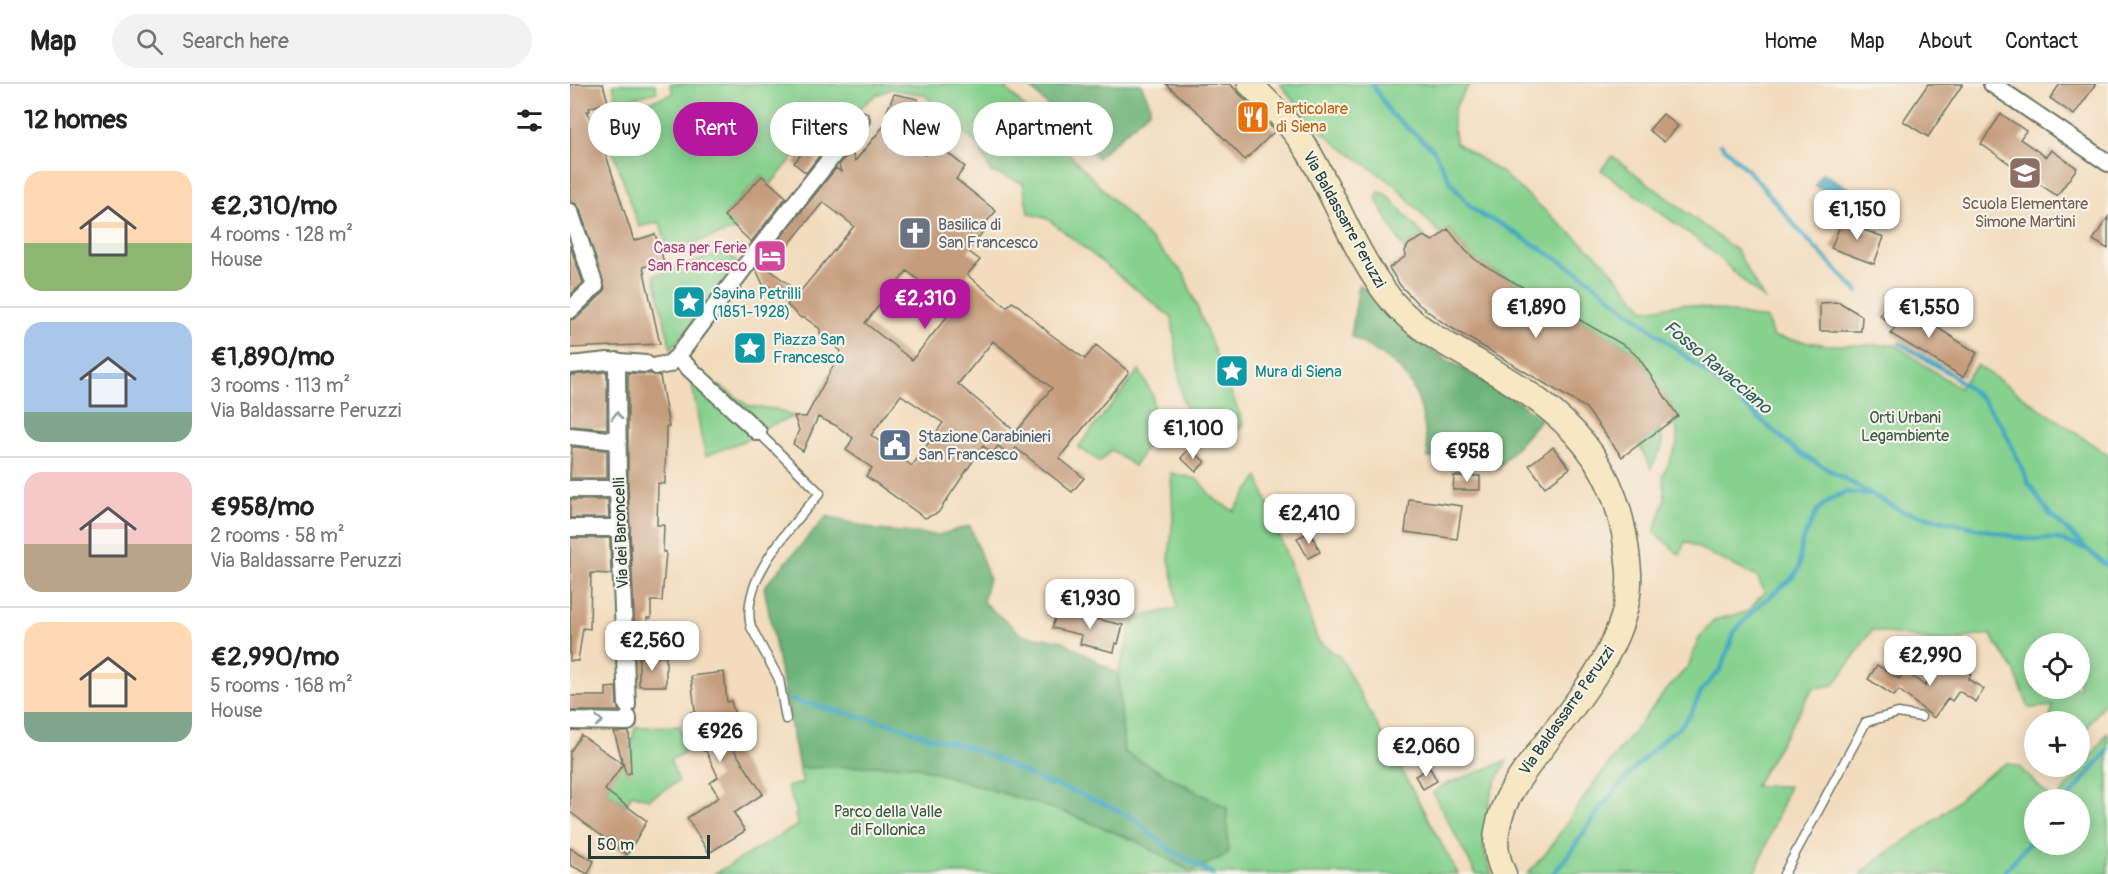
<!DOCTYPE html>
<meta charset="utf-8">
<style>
body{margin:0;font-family:Pangolin,sans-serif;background:#f2f2f2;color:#222;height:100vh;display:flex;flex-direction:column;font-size:22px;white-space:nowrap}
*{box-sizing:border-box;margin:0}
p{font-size:20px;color:#767676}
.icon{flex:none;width:33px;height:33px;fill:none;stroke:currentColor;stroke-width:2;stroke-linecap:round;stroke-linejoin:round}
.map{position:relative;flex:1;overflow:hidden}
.details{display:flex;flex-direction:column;background:#fff;width:570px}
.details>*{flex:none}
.banner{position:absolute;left:18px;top:18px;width:570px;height:54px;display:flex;gap:12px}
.tools{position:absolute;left:1454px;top:549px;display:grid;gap:12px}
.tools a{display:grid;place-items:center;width:66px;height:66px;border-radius:50%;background:#fff;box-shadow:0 3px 15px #0003;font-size:30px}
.scale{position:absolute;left:18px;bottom:15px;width:122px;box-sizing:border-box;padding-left:6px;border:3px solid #1f3d34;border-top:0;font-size:16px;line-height:21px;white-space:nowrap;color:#1f3d34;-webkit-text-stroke:4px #f7f3e8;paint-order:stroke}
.price{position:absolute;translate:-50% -51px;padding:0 14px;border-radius:12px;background:#fff;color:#222;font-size:20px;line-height:39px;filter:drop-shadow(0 2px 3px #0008)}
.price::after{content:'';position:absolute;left:50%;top:36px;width:18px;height:14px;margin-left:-9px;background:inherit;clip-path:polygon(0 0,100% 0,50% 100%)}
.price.on{background:#b5179e;color:#fff}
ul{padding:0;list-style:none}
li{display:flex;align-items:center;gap:18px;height:150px;padding:0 24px}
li+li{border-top:2px solid #e0e0e0}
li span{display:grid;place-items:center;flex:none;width:168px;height:120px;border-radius:18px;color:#555}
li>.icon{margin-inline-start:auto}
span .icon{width:72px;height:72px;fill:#fffc;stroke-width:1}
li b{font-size:26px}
h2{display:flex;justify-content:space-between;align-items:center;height:72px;padding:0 24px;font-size:26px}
.chip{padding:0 21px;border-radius:27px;background:#fff;box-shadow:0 3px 15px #0003;font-size:21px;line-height:54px}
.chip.on{background:#b5179e;color:#fff}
header{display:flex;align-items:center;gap:36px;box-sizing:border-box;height:84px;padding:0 30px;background:#fff;border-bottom:2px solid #e0e0e0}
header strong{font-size:28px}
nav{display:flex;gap:33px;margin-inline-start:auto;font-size:21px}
.search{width:420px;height:54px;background:#f2f2f2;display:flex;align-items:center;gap:15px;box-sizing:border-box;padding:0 21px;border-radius:33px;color:#767676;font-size:22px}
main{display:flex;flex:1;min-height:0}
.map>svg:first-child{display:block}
</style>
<header>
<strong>Map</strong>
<div class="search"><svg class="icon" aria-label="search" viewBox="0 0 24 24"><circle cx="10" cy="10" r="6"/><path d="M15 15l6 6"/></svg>Search here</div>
<nav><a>Home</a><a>Map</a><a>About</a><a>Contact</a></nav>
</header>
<main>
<section class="details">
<h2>12 homes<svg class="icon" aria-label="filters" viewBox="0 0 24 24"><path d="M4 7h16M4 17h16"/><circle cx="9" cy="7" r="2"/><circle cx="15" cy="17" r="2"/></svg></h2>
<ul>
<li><span style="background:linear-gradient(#ffd9b3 60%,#8fb573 0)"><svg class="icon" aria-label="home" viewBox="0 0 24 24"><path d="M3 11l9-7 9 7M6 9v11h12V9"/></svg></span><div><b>€2,310/mo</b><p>4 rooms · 128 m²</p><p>House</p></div></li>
<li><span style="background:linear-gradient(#a9c7e8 75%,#7fa58c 0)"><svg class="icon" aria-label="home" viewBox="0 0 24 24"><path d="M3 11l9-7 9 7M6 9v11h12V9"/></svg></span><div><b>€1,890/mo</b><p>3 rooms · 113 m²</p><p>Via Baldassarre Peruzzi</p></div></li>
<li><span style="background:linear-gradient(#f6c9c9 60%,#b9a48a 0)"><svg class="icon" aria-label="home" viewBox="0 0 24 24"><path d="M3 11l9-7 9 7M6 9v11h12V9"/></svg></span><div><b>€958/mo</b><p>2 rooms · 58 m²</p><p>Via Baldassarre Peruzzi</p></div></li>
<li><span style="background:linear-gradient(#ffd9b3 75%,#7fa58c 0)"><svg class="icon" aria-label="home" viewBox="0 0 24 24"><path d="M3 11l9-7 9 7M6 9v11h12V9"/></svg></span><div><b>€2,990/mo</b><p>5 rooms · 168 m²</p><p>House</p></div></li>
</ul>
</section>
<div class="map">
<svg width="1538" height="790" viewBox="0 0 1538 790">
<rect width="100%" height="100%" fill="#f7f3e8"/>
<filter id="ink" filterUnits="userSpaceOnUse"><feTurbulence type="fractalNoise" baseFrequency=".0167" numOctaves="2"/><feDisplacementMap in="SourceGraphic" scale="12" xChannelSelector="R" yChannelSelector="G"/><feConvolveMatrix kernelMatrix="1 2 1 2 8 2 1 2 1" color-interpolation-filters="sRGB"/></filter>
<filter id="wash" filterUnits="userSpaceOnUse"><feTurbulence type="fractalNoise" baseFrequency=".008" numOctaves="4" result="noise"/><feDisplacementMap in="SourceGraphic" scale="24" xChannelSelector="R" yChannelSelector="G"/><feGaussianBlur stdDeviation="1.35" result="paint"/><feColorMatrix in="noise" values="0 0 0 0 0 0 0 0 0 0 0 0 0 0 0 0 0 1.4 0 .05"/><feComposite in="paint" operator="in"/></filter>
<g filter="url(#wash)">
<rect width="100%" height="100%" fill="#f3dcbd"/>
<!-- green -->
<path fill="#86d18e" stroke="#528761" stroke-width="1.5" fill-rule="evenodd" d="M43 0H85L87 8 47 18Z
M100 0H432L614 190 674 341 654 357 629 354 612 314 602 234 478 135 458 129 453 99 421 88 409 62 355 11 321 5 306 11 292 22 279 40 236 58 201 100 192 92 189 94 154 132 168 145 98 167 90 138 69 143 43 67 50 63 44 52 39 54 31 33 103 10Z
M710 0H900C883 24 879 29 886 59L931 88 1035 179 1075 226 1114 220 1197 235 1203 253 1258 261H1325L1389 304 1407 281 1538 371V613L1509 656V638L1479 637 1483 622 1459 624 1444 586 1420 550 1369 558 1302 546 1264 601 1243 604 1185 702H1219L1185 790H957L977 768 1024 699 1093 610 1119 581 1128 556 1144 536 1177 528 1195 508 1187 493 1115 457 1110 471 1084 448 1095 416 1093 392 1107 360V347L1103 336 1108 332 1069 274 1057 263 907 177 896 167 879 145 871 151 825 101 769 62 739 36ZM1464 560H1509V604H1464Z
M1042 72 1167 167 1195 217 1135 161 1031 86Z
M809 108 817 111 854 152 839 160 835 167 806 115Z
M158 167 170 183 101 265 84 191Z
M569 286 583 312V331L576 364 564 382 541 366 530 378 508 363Z
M121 294 185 352 136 372 131 352Z
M147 302H150L179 322 205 325 224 333 193 344Z
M1090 346 1093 361 1081 384 1069 360Z
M601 389 627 395 645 416 664 427 688 393 748 557 770 573 888 790H144L228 741 225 731 227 728 217 703 233 699 229 684 341 681 497 729 568 758 621 788 656 724 554 668 548 590 564 535 607 524 605 503 599 475 603 434Z
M110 642 117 667 100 676 109 697 79 715 62 710 56 721 35 706 60 667 65 643Z
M1538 648V790H1291C1311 770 1336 758 1358 741 1386 721 1407 694 1438 679L1449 683 1482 715 1464 716V760H1509V716L1487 715 1522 672Z
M937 677 922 705 915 740 914 766 922 790H906L863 709 874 701Z"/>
<!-- forest -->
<path fill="#6cb379" stroke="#467856" stroke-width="1.5" d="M457 0H571L580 20V26L527 74Z
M789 200 848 258 950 319 971 335 928 384 905 377 858 374C855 341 852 303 824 280 811 269 795 261 781 252Z
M257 432 307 446 368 451 400 442 419 494 413 518 452 551 493 557 548 590 554 668 657 724 658 770 621 788 568 758 497 729 341 681 229 684 194 503Z"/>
<!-- water -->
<path fill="#41a8c2" stroke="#30727b" stroke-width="1.5" d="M1252 89 1279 104 1272 117 1245 102Z"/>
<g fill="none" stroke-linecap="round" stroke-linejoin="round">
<!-- stream -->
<path stroke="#41a8c2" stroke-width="4.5" d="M802 0 821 30 863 65 881 99 900 122 913 132 929 139 1010 189 1138 290 1228 368 1331 427 1455 455H1488L1517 465 1538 483
M1151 60 1187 96 1232 150 1288 208
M1330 259 1381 290 1412 315 1433 343 1458 398 1477 427 1516 464
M222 616 325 641 359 653 398 663 418 671 467 695 513 711 560 732 602 767 643 790
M1497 716 1538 666
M983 790 998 772 1032 722 1060 689 1097 652 1109 644 1120 631 1132 606 1151 585 1165 547 1185 525 1221 495 1229 485 1232 458 1247 427 1261 415 1276 408 1300 411
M1433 790 1464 753"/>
</g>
<g id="blocks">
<!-- building -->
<path fill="#c59c7c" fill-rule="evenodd" d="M0 0H33L38 18 19 24 20 27H17L35 68 64 157 85 150 94 178 73 183 90 260 0 264V236L7 234 32 210 35 204 10 125 6 120 0 118Z
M596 0H660L705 47 675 76 632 32Z
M1358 0H1393L1358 53 1333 37Z
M1490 0H1526L1504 31 1480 14Z
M324 10 348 15 345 30 317 27Z
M1093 30 1108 42 1094 58 1079 46Z
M1431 30 1456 47 1450 55 1476 73 1481 66 1507 84 1487 112 1411 60Z
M317 38 356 71 365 59 395 83 386 95 426 127 412 143 415 145 398 167 410 176 397 191 437 223 442 218 449 222 479 249 515 275 526 261 559 288 489 374 514 394 502 408 446 364 441 371 428 362 423 369 413 362 368 429 355 434 296 392 302 384 276 366 283 354 265 341 248 333 233 367 223 360 229 346 224 332 236 333 271 267 250 250V245L235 234H231L217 221 219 218 198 201 195 205 186 185 266 84 271 88 269 81 281 66 285 77ZM253 118 284 142 229 209 199 185ZM337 187 384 224 342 276 295 239ZM423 257 482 304 446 348 388 300ZM331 311 373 339 342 382 301 351Z
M238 62 250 71 236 89 224 79Z
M192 92 216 113 181 158 154 132Z
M1274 132 1296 141 1294 146 1314 153 1304 180 1261 164Z
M1538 133V165L1523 156Z
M878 145 896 167 907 177 1057 263 1069 274 1108 332 1052 373 1016 324 875 240 848 220 830 201 819 184 836 172 835 167 839 160 854 152 863 157Z
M0 161 13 199 0 211Z
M1326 217 1407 269 1393 293 1321 250 1326 242 1310 232 1317 220 1323 223Z
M1269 218 1292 232 1291 247H1250V219Z
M37 288V345L0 342V291Z
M58 289 80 290 90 292 99 343H96L95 400 88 399 87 441H94L93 468H96L92 517H81V534H77L78 551H65L58 405Z
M2 363 37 366V394H0Z
M983 363 1000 384 975 403 959 381Z
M620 364 635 378 626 388 611 374Z
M884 392H910V406H883Z
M839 415 892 422 887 455 835 448Z
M0 416H38L39 434H0Z
M740 448 750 468 738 474 727 454Z
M0 454H40L41 490 21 489 20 545 13 544 8 577H0Z
M487 526 553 541 548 560 546 559 544 568 510 560 512 551 482 544Z
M69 573H96V602H69Z
M1380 576 1401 591 1398 595 1414 605 1406 618 1389 607 1382 617 1378 614 1364 634 1329 606 1324 612 1298 595 1307 581 1329 595 1335 587 1355 602 1366 584 1371 589Z
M154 588 157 618 161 617 172 655 160 660 193 710 164 729 175 747 139 769 117 734 149 713 140 699 148 693 136 667H133L121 628H125L121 592Z
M46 603 47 621 49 627H0V612H36V604Z
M44 648H59L61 689 56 690Z
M11 651 53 680 35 706 77 737 57 771 0 728V668Z
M860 684 867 697 853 705 845 692Z
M0 764 24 777 18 790 0 781Z"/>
</g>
</g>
<g filter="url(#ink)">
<use href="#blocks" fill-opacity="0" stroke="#697564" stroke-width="1.5"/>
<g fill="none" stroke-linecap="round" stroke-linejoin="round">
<defs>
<path id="lane" d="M188 348 250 409C222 442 169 496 181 543L209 595 216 635
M1214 790 1296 638 1328 629 1351 633"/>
<path id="street" d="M1422 0 1538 79
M0 128 25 202 0 226
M107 273 188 348
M47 277 48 405 57 621
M0 281 38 277 76 280
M87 282 99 280 107 273 176 181 291 36
M0 352 48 357
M0 405H48
M0 444H51
M0 637 58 638V634"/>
<path id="secondary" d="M680 0C701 21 722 42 738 67 767 116 786 173 822 217 845 244 876 260 906 277 999 330 1051 375 1059 488 1063 555 1005 619 968 669 951 691 933 715 928 742 924 758 927 775 934 790"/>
</defs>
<!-- lane casing -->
<use href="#lane" stroke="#697564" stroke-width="11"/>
<!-- street casing -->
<use href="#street" stroke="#697564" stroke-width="20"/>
<!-- secondary casing -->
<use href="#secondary" stroke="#697564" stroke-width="27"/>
<!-- lane -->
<use href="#lane" stroke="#fff" stroke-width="8"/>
<!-- street -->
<use href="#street" stroke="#fff" stroke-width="16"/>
<!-- secondary -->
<use href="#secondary" stroke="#f7e8c3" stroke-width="24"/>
</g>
<!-- one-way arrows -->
<defs><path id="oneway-chevron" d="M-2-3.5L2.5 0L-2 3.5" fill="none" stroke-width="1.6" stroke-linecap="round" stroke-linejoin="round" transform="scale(1.5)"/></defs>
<g stroke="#8f9e9a">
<use href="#oneway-chevron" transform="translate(47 332) rotate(-91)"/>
<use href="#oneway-chevron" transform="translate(29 637) rotate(1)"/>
</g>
</g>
<!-- icons -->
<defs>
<symbol id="restaurant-square" viewBox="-11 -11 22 22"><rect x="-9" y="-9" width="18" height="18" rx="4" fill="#e8710a" stroke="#f7f3e8"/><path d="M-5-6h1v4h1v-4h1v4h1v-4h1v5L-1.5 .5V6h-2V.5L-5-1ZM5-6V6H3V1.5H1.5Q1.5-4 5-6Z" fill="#fff"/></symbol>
<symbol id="school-square" viewBox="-11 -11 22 22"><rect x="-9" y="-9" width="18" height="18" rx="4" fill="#8d6e63" stroke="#f7f3e8"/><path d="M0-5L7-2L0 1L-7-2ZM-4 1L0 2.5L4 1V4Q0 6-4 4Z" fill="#fff"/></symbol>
<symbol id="church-square" viewBox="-11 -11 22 22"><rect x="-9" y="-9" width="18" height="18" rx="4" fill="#6b7280" stroke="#f7f3e8"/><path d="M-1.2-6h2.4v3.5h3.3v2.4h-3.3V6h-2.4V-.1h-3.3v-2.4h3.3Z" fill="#fff"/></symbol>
<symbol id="hotel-square" viewBox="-11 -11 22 22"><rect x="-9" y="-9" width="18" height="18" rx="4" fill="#d1479c" stroke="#f7f3e8"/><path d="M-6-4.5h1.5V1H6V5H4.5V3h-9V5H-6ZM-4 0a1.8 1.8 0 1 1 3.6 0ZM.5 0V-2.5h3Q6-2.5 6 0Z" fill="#fff"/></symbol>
<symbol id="sight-square" viewBox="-11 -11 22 22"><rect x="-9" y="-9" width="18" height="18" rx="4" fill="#0f9aa8" stroke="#f7f3e8"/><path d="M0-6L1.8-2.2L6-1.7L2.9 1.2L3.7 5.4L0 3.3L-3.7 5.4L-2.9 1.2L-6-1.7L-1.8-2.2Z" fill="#fff"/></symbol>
<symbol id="civic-square" viewBox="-11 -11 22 22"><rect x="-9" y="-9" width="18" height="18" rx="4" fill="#5c6f8a" stroke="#f7f3e8"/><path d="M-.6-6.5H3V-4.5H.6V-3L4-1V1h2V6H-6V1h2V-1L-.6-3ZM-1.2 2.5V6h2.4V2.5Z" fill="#fff"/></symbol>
</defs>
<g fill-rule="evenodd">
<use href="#restaurant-square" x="664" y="14" width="38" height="38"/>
<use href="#school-square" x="1436" y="70" width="38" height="38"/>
<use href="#church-square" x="326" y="130" width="38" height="38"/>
<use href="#hotel-square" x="181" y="153" width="38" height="38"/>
<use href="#sight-square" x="100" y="199" width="38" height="38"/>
<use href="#sight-square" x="161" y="245" width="38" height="38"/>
<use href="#sight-square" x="643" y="268" width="38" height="38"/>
<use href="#civic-square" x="306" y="342" width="38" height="38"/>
</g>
<g text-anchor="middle" stroke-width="4.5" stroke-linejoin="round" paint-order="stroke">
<!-- food labels -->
<g font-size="16" fill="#c56008" stroke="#f7f3e8" text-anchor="start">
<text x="706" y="30">Particolare<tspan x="706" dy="18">di Siena</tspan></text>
</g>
<!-- education labels -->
<g font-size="16" fill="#785e54" stroke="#f7f3e8">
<text x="1455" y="125">Scuola Elementare<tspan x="1455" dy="18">Simone Martini</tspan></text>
</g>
<!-- street labels -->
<g font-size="16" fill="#1f3d34" stroke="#f7f3e8">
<text transform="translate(775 135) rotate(61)" y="6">Via Baldassarre Peruzzi</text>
<text transform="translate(50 449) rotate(-92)" y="6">Via dei Baroncelli</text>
<text transform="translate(996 626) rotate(-55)" y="6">Via Baldassarre Peruzzi</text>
</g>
<!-- worship labels -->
<g font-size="16" fill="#5b616d" stroke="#f7f3e8" text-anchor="start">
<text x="368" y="146">Basilica di<tspan x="368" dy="18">San Francesco</tspan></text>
</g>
<!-- hotel labels -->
<g font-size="16" fill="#b23c85" stroke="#f7f3e8" text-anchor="end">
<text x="177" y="169">Casa per Ferie<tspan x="177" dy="18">San Francesco</tspan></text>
</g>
<!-- culture labels -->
<g font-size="16" fill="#0d838f" stroke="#f7f3e8" text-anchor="start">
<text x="142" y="215">Savina Petrilli<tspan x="142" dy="18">(1851-1928)</tspan></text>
<text x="203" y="261">Piazza San<tspan x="203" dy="18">Francesco</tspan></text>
<text x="685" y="293">Mura di Siena</text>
</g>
<!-- park labels -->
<g font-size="16" fill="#345b46" stroke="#f7f3e8">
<text x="1335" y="339">Orti Urbani<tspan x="1335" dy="18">Legambiente</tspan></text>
<text x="318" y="733">Parco della Valle<tspan x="318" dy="18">di Follonica</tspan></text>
</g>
<!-- service labels -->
<g font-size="16" fill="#4e5e75" stroke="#f7f3e8" text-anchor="start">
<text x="348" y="358">Stazione Carabinieri<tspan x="348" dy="18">San Francesco</tspan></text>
</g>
<!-- water labels -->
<g font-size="18" font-style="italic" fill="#295d5f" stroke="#f7f3e8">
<text transform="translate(1148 283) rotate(40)" y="6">Fosso Ravacciano</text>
</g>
</g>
</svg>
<div class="tools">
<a><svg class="icon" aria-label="locate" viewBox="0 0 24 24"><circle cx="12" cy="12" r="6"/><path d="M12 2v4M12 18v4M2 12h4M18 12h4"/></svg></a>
<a>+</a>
<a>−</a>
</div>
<div class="scale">50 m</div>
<b class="price" style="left:1287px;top:157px">€1,150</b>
<b class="price on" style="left:355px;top:246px">€2,310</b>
<b class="price" style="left:966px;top:255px">€1,890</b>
<b class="price" style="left:1359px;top:255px">€1,550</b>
<b class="price" style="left:623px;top:376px">€1,100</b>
<b class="price" style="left:897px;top:399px">€958</b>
<b class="price" style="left:739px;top:461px">€2,410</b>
<b class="price" style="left:520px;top:546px">€1,930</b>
<b class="price" style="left:82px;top:588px">€2,560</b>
<b class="price" style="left:1360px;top:603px">€2,990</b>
<b class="price" style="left:150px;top:679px">€926</b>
<b class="price" style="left:856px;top:694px">€2,060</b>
<div class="banner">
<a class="chip">Buy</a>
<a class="chip on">Rent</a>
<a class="chip">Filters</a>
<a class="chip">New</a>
<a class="chip">Apartment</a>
</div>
</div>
</main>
